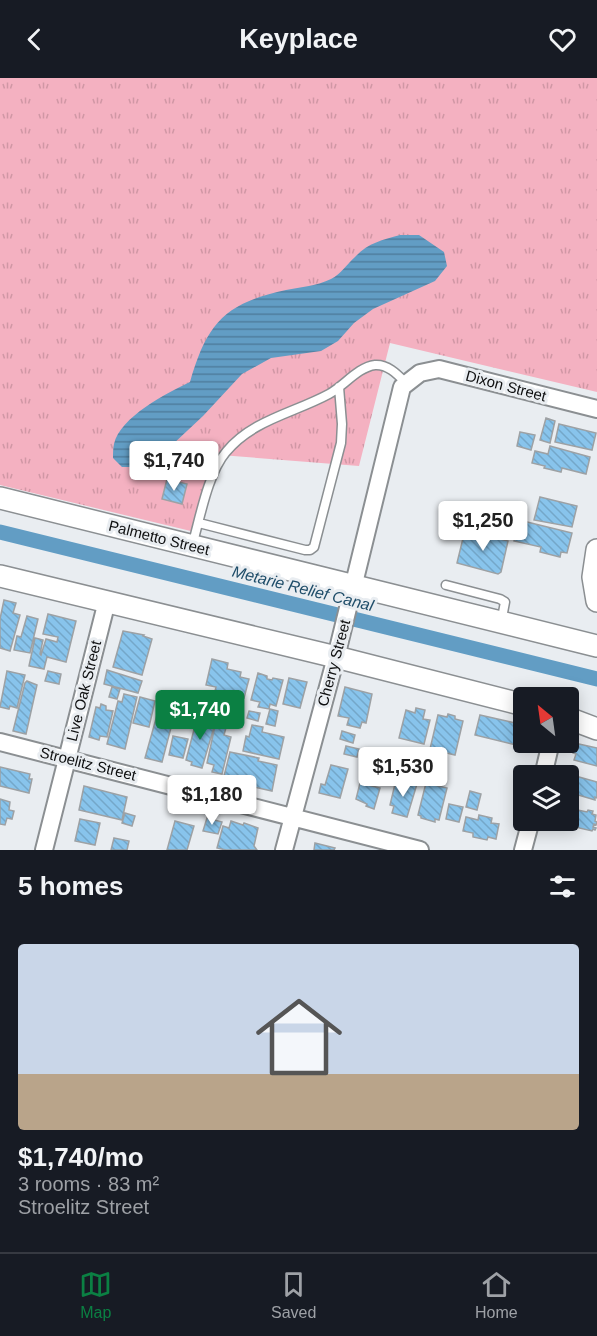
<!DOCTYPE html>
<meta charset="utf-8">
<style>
body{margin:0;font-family:Arial,sans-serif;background:#242831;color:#f1f3f6;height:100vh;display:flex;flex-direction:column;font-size:22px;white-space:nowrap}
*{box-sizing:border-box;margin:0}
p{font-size:20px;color:#9ea1a6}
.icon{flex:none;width:33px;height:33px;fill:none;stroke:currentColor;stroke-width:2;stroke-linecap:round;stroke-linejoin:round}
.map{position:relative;height:772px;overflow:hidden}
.drawer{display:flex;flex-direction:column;background:#171b24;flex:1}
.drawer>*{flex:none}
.needle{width:39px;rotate:331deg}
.tools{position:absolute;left:513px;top:609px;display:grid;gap:12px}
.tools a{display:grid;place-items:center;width:66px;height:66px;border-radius:6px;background:#171b24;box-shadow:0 3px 15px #0003;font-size:30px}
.price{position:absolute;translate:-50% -51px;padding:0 14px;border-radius:6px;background:#fff;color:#222;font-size:20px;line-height:39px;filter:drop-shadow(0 2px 3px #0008)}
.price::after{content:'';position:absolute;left:50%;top:36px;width:18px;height:14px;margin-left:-9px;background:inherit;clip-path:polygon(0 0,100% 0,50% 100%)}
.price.on{background:#0b8043;color:#fff}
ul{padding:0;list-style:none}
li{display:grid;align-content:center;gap:12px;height:318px;padding:0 18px}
li span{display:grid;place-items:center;height:186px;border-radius:6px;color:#555}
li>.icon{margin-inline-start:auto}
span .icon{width:108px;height:108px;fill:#fffc;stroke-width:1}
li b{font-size:26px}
h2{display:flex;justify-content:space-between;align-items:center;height:72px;padding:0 18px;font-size:26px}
header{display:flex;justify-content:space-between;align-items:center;height:78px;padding:0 18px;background:#171b24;font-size:27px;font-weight:700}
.tab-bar{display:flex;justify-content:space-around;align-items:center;height:84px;border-top:2px solid #363941;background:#171b24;font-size:16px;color:#9ea1a6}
.tab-bar a{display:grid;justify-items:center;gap:3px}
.tab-bar .on{color:#0b8043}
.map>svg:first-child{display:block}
</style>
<header><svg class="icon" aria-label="back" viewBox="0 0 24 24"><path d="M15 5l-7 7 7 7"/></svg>Keyplace<svg class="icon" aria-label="heart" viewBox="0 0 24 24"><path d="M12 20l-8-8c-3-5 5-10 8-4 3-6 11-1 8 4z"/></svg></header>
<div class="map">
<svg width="597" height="772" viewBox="0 0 597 772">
<defs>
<pattern id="grass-tufts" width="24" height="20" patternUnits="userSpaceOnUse" patternTransform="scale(1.5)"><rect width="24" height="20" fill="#f4b1c1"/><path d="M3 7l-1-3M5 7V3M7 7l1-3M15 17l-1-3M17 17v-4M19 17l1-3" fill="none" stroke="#d097a5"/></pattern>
<pattern id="water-rules" width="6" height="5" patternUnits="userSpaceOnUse" patternTransform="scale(1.5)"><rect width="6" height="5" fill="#629dc4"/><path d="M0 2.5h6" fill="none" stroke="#4f7e9e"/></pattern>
<pattern id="building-back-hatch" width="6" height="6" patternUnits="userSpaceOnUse" patternTransform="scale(1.5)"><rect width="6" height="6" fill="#88c4ec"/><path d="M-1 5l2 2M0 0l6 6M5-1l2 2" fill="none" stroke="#74a7c9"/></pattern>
</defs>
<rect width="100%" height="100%" fill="#e9edf1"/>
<!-- grass -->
<path fill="url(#grass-tufts)" d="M0 0H597V314L390 265 359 388 220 377 199 455 0 407Z"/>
<!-- water -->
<path fill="url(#water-rules)" d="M400 157H419L444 174 447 188 435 203 373 231 354 245 338 263 321 273 271 280 242 296 203 338 156 382 135 389H122L113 380C113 376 113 370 114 366 120 339 167 315 190 304 207 245 225 225 286 212 301 209 317 208 331 201 341 196 347 186 355 179 368 165 382 162 400 157Z"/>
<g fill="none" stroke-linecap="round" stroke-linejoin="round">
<!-- canal -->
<path stroke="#629dc4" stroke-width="15" d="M0 454 597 601"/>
</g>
<!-- building -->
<path fill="url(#building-back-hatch)" stroke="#9da1a4" stroke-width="1.5" d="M546 340 555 343 550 365 540 362Z
M559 346 596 355 592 372 555 364Z
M520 354 535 357 531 372 517 368Z
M550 368 590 379 586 396 562 390 561 394 544 390 545 388 532 385 535 373 548 376Z
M167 401 187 406 182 426 162 421Z
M540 419 577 428 572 449 534 442Z
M519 442 572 455 567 475 561 474 560 479 540 474 541 469 514 463Z
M465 452 508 463 501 494 498 496 457 485Z
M4 522 16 525 13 535 20 537 10 573 0 570V541Z
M48 536 76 543 66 584 47 579 44 591 29 588 35 560 43 562 40 576 41 577 46 561 57 564 58 559 43 556Z
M27 538 38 541 30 575 14 572 17 558 21 559Z
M123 553 144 557 143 558 152 561 142 597 113 589Z
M212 581 228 585 227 591 241 594 240 599 249 601 244 620 215 613 216 609 206 607Z
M107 592 142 603 138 615 104 606Z
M7 593 25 597 17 630 10 628 9 631 0 629Z
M48 593 61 596 59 606 45 603Z
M258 595 267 598V601L272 602 273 600 283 602 276 628 270 626 269 631 258 629 260 624 251 622Z
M289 600 307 604 300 630 283 626Z
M27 603 37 607 26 656 13 653 25 605Z
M112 609 120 611 117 621 109 619Z
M345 609 372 616 366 645 362 644 360 650 347 647 349 640 338 638Z
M124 616 137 619 125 671 107 666 118 623 122 624Z
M140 619 155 623 149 649 133 645Z
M101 626 106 628V632L113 633 107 659 100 658 99 662 89 659 96 629 100 630Z
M416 630 425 632 423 641 430 642 424 666 399 660 406 632 415 635Z
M270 631 278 633 275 648 266 646Z
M249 633 260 635 258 643 247 640Z
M201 635 211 638 209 647 214 649 202 690 191 687 192 684 186 682 196 644H198Z
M448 636 455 638V641L463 643 455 677 430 671 438 637 447 639Z
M157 637 173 642 162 684 145 680Z
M480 637 524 647 522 657 520 656 516 667 475 657Z
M216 643 227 646 224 657 231 659 222 696 212 694 214 687 207 685Z
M252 647 263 649 262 654 284 659 279 681 243 673 246 658 249 659Z
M342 653 355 657 353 665 340 661Z
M173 658 188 661 183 680 169 677Z
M579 666 597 670V688L574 682 576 676 573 675 574 671 577 672Z
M346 668 359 671 357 679 344 676Z
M230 674 259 680 258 683 277 687 272 713 223 702Z
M331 687 348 691 340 720 319 715 321 706 325 707Z
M0 689 30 696 29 701H32L29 715 0 708Z
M572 697 597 704V720L595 719V722L568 714V703H570Z
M406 703 417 706 407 739 392 735 394 728 390 727 395 706 404 709Z
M360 705 380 710 374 731 366 728 367 726 356 721Z
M426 705 447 710 439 742 435 741V744L421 740V738L418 737Z
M84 708 127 719 122 742 79 732Z
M470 713 481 716 477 732 466 729Z
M0 721 10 724 9 732 14 733 12 741 7 740 5 747 0 746Z
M449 726 463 729 459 744 446 741Z
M568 730 587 734 588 732 593 733 592 736 596 737 595 743 597 744 596 747 594 746 593 749 596 750 595 752 593 751 592 753 558 745V742H568Z
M125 735 135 738 132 748 122 745Z
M479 737 492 740 491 745 499 746 496 761 488 759 487 762 473 759V755L463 753 466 739 478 742Z
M207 740 222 744 218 756 203 753Z
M80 741 100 745 95 767 75 763Z
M175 743 194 748 187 772H167Z
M231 743 243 747 244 745 258 750 254 768 257 772H226L217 770 223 748 229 750Z
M114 760 129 763 127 772H111Z
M315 765 335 770 334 772H314Z"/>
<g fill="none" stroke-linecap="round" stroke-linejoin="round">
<defs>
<path id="service" d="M199 445 305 472H310L314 469 341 365 342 346 339 309
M192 468C200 440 208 395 226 374 252 342 294 335 329 316 344 308 358 289 375 287 388 286 398 297 406 305
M446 507 500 521 505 524 501 545"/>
<path id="minor" d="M0 664 420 772
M543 698 551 664
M44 772 107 523
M284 772 336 579 402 309 420 295 439 291 597 331
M523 772 531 742"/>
<path id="tertiary" d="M0 420 597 568
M597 472 593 499 597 523
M0 498 336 579 524 627
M568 640 597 651"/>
</defs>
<!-- service casing -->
<use href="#service" stroke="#8b8f92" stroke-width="11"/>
<!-- minor casing -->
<use href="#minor" stroke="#8b8f92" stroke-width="20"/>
<!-- tertiary casing -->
<use href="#tertiary" stroke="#8b8f92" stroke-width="24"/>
<!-- service -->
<use href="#service" stroke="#fff" stroke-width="8"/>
<!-- minor -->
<use href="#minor" stroke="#fff" stroke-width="16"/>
<!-- tertiary -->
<use href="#tertiary" stroke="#fff" stroke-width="21"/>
</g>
<g text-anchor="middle" stroke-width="6" stroke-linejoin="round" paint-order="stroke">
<!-- street labels -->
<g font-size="15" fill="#0e0f10" stroke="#e9edf1">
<text transform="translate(506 308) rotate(15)" y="5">Dixon Street</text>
<text transform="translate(159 460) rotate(14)" y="5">Palmetto Street</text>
<text transform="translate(334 585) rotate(-75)" y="5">Cherry Street</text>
<text transform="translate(84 613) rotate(-76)" y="5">Live Oak Street</text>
<text transform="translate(88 686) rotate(14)" y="5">Stroelitz Street</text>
</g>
<!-- water labels -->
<g font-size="16" font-style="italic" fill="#1f4d69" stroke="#e9edf1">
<text transform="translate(303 510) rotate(14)" y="6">Metarie Relief Canal</text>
</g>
</g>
</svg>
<div class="tools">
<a><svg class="needle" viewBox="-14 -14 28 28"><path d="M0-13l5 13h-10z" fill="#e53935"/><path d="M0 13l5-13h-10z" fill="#9ea1a6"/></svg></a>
<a><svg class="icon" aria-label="layers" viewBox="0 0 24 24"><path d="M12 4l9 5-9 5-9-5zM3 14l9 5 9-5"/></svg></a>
</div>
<b class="price" style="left:174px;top:414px">$1,740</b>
<b class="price" style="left:483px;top:474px">$1,250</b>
<b class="price on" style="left:200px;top:663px">$1,740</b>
<b class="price" style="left:403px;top:720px">$1,530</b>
<b class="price" style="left:212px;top:748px">$1,180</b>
</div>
<section class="drawer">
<h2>5 homes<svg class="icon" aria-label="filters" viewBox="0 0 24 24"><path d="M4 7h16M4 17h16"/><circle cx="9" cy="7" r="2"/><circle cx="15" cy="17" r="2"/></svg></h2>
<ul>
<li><span style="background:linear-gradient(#c9d6e8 70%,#b9a48a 0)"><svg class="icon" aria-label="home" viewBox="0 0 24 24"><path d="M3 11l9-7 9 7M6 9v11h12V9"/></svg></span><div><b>$1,740/mo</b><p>3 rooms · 83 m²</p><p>Stroelitz Street</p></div></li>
</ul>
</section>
<nav class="tab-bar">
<a class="on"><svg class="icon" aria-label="map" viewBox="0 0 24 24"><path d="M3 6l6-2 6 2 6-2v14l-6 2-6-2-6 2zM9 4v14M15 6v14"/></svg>Map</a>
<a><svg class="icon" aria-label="saved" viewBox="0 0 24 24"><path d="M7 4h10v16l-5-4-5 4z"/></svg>Saved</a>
<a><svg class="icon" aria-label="home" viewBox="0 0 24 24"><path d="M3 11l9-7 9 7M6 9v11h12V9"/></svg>Home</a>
</nav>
